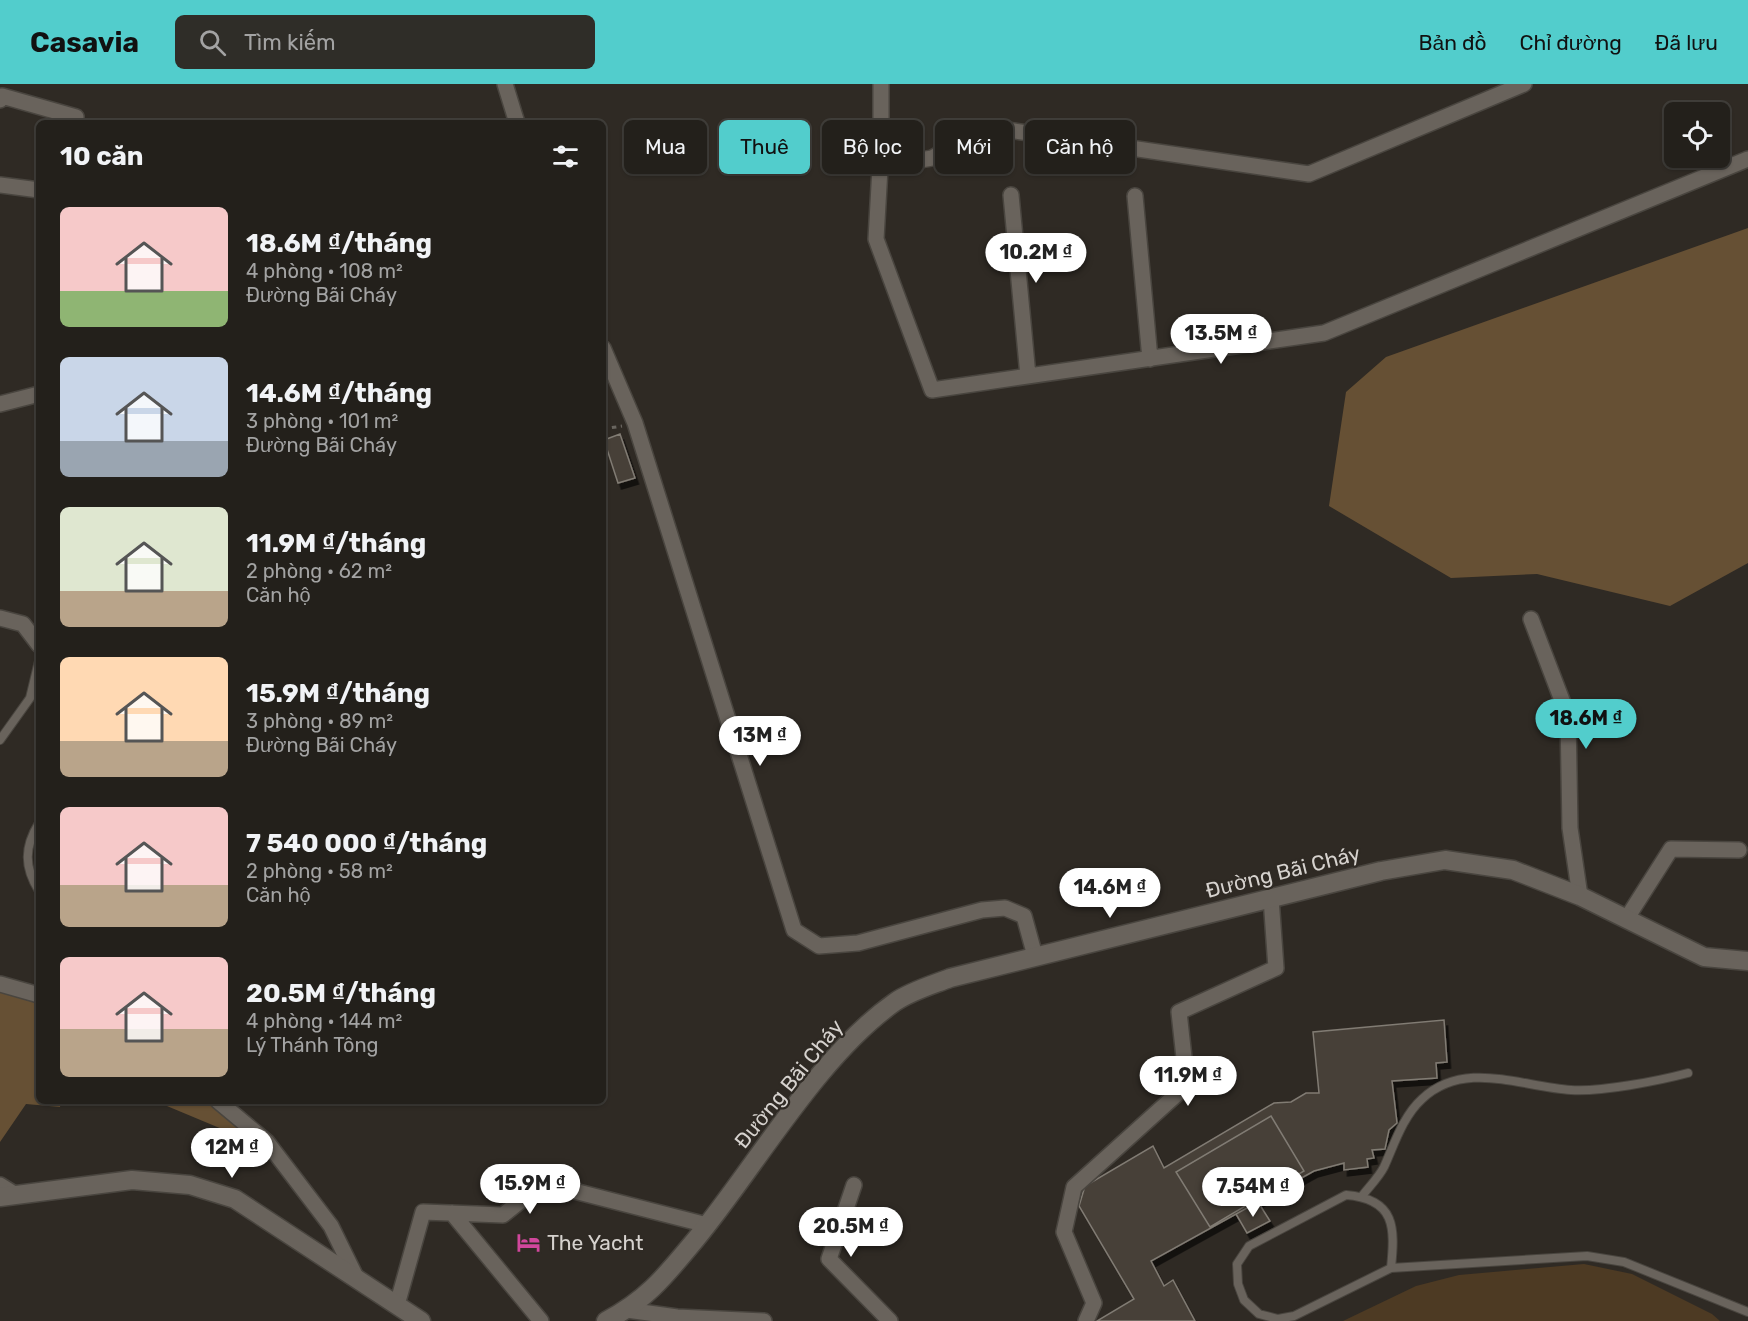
<!DOCTYPE html>
<html lang="vi">
<meta charset="utf-8">
<style>
body{margin:0;font-family:Rubik,sans-serif;background:#2f2d28;color:#f1f3f6;height:100vh;display:flex;flex-direction:column;font-size:22px;white-space:nowrap}
*{box-sizing:border-box;margin:0}
p{font-size:20px;color:#a3a3a3}
.icon{flex:none;width:33px;height:33px;fill:none;stroke:currentColor;stroke-width:2;stroke-linecap:round;stroke-linejoin:round}
.map{position:relative;flex:1;overflow:hidden}
.sheet{position:absolute;left:36px;top:36px;width:570px;height:984px;display:flex;flex-direction:column;background:#23201b;border-radius:9px;box-shadow:0 2px 4px #0004,0 0 0 2px #403e3a}
.sheet>*{flex:none}
.hud{position:absolute;left:624px;top:36px;width:570px;height:54px;display:flex;gap:12px}
.controls{position:absolute;left:1664px;top:18px;display:grid;gap:12px}
.controls a{display:grid;place-items:center;width:66px;height:66px;border-radius:9px;background:#23201b;box-shadow:0 2px 4px #0004,0 0 0 2px #403e3a;font-size:30px}
.price{position:absolute;translate:-50% -51px;padding:0 14px;border-radius:21px;background:#fff;color:#222;font-size:20px;line-height:39px;filter:drop-shadow(0 2px 3px #0008)}
.price::after{content:'';position:absolute;left:50%;top:36px;width:18px;height:14px;margin-left:-9px;background:inherit;clip-path:polygon(0 0,100% 0,50% 100%)}
.price.active{background:#52cdcc;color:#111}
ul{padding:0;list-style:none}
li{display:flex;align-items:center;gap:18px;height:150px;padding:0 24px}
li span{display:grid;place-items:center;flex:none;width:168px;height:120px;border-radius:9px;color:#555}
li>.icon{margin-inline-start:auto}
span .icon{width:72px;height:72px;fill:#fffc;stroke-width:1}
li b{font-size:26px}
h2{display:flex;justify-content:space-between;align-items:center;height:72px;padding:0 24px;font-size:26px}
.tag{padding:0 21px;border-radius:9px;background:#23201b;box-shadow:0 2px 4px #0004,0 0 0 2px #403e3a;font-size:21px;line-height:54px}
.tag.active{background:#52cdcc;color:#111}
header{display:flex;align-items:center;gap:36px;box-sizing:border-box;height:84px;padding:0 30px;background:#52cdcc;color:#111}
header strong{font-size:28px}
nav{display:flex;gap:33px;margin-inline-start:auto;font-size:21px}
.search{width:420px;height:54px;background:#2f2d28;display:flex;align-items:center;gap:15px;box-sizing:border-box;padding:0 21px;border-radius:9px;color:#a3a3a3;font-size:22px}
.map>svg:first-child{display:block}
</style>
<header>
<strong>Casavia</strong>
<div class="search"><svg class="icon" aria-label="search" viewBox="0 0 24 24"><circle cx="10" cy="10" r="6"/><path d="M15 15l6 6"/></svg>Tìm kiếm</div>
<nav><a>Bản đồ</a><a>Chỉ đường</a><a>Đã lưu</a></nav>
</header>
<div class="map">
<svg width="1748" height="1237" viewBox="0 0 1748 1237">
<defs>
<filter id="shadow"><feDropShadow dx="3.5" dy="6" stdDeviation="0" flood-color="#0009"/></filter>
</defs>
<rect width="100%" height="100%" fill="#2f2a24"/>
<!-- green -->
<path fill="#4d3a23" d="M1584 1180 1632 1190 1712 1230 1720 1237H1343L1416 1202 1459 1191Z"/>
<!-- forest -->
<path fill="#665034" d="M1748 144V479L1670 522 1537 490 1451 494 1329 422 1346 308 1386 273Z
M0 908 39 920V1017H61L60 1023 26 1020 0 1058Z
M155 1017H208L258 1060Z"/>
<!-- building -->
<path fill="#464039" stroke="#817b73" stroke-width="1.5" filter="url(#shadow)" d="M620 350 635 394 618 399 604 356Z
M1444 936 1447 978 1436 979 1437 994 1392 997 1397 1039 1389 1046 1385 1065 1372 1066 1374 1074 1367 1075 1368 1083 1344 1086V1079L1314 1087 1151 1177 1164 1202 1173 1196 1195 1237H1097L1134 1215 1079 1122 1085 1102 1153 1062 1164 1084 1274 1019 1291 1018 1306 1009H1319L1313 948Z
M1271 1032 1304 1087 1210 1143 1176 1088Z
M1258 1118 1270 1137 1247 1149 1236 1130Z"/>
<g fill="none" stroke-linecap="round" stroke-linejoin="round">
<defs>
<path id="service" d="M0 656 30 614 39 577
M39 739C24 763 24 783 39 807
M1346 1111C1396 1115 1395 1144 1391 1184L1294 1232 1278 1235 1259 1230 1244 1216 1238 1200 1237 1180 1249 1162Z
M1362 1112C1369 1103 1379 1093 1384 1083 1394 1061 1403 1032 1422 1015 1465 975 1521 1003 1571 1006 1601 1008 1658 997 1688 989
M1391 1184 1587 1172 1624 1178 1748 1228"/>
<path id="minor" d="M505 0 517 39
M881 0V66L903 79 932 74 987 43 1309 90 1524 0
M0 16 2 12 76 33
M881 66 876 155 932 306 1324 249 1748 75
M0 101 39 106
M1011 111 1028 292
M1135 112 1150 275
M603 264 635 339 794 846 819 862 858 859 982 826 1005 824 1024 832 1035 872
M0 320 39 310
M0 534 23 540 39 561
M1531 535 1568 632 1570 744 1580 812
M1627 834 1671 765 1739 766
M0 900 39 911
M218 1017 267 1058 331 1142 356 1193
M0 1101 16 1111
M854 1101 829 1175 890 1237
M452 1129 541 1237
M397 1221 423 1128 503 1131 543 1099 707 1141
M627 1226 677 1233 764 1237
M1086 1237 1094 1219 1064 1148 1074 1103 1187 1001 1179 928 1276 884 1271 814"/>
<path id="secondary" d="M0 1113 132 1096 190 1101 235 1115 421 1237
M606 1237C648 1215 666 1191 696 1155 757 1081 818 972 895 918 911 907 932 901 950 894L1381 787 1445 776 1513 786 1580 812 1704 873 1748 877"/>
</defs>
<!-- service casing -->
<use href="#service" stroke="#49453f" stroke-width="10"/>
<!-- minor casing -->
<use href="#minor" stroke="#49453f" stroke-width="18"/>
<!-- secondary casing -->
<use href="#secondary" stroke="#49453f" stroke-width="21"/>
<!-- path -->
<path stroke="#69655f" stroke-width="3" stroke-dasharray="4.5 4.5" stroke-linecap="butt" d="M603 345 622 342"/>
<!-- service -->
<use href="#service" stroke="#69635c" stroke-width="8"/>
<!-- minor -->
<use href="#minor" stroke="#69635c" stroke-width="15"/>
<!-- secondary -->
<use href="#secondary" stroke="#69635c" stroke-width="18"/>
</g>
<!-- icons -->
<defs>
<symbol id="hotel-bare" viewBox="-9 -9 18 18"><path d="M-6-4.5h1.5V1H6V5H4.5V3h-9V5H-6ZM-4 0a1.8 1.8 0 1 1 3.6 0ZM.5 0V-2.5h3Q6-2.5 6 0Z" fill="#d1479c" stroke="#2f2a24" stroke-width="2.5" paint-order="stroke"/></symbol>
</defs>
<g fill-rule="evenodd">
<use href="#hotel-bare" x="512" y="1142" width="33" height="33"/>
</g>
<g text-anchor="middle" stroke-width="4.5" stroke-linejoin="round" paint-order="stroke">
<!-- street labels -->
<g font-size="21" fill="#d6d2ce" stroke="#2f2a24">
<text transform="translate(1283 788) rotate(-14)" y="7">Đường Bãi Cháy</text>
<text transform="translate(789 1000) rotate(-51)" y="7">Đường Bãi Cháy</text>
</g>
<!-- poi labels -->
<g font-size="21" fill="#d6d2ce" stroke="#2f2a24" text-anchor="start">
<text x="547" y="1166">The Yacht</text>
</g>
</g>
</svg>
<div class="controls">
<a><svg class="icon" aria-label="locate" viewBox="0 0 24 24"><circle cx="12" cy="12" r="6"/><path d="M12 2v4M12 18v4M2 12h4M18 12h4"/></svg></a>
</div>
<b class="price" style="left:1036px;top:200px">10.2M ₫</b>
<b class="price" style="left:1221px;top:281px">13.5M ₫</b>
<b class="price active" style="left:1586px;top:666px">18.6M ₫</b>
<b class="price" style="left:760px;top:683px">13M ₫</b>
<b class="price" style="left:1110px;top:835px">14.6M ₫</b>
<b class="price" style="left:1188px;top:1023px">11.9M ₫</b>
<b class="price" style="left:232px;top:1095px">12M ₫</b>
<b class="price" style="left:530px;top:1131px">15.9M ₫</b>
<b class="price" style="left:1253px;top:1134px">7.54M ₫</b>
<b class="price" style="left:851px;top:1174px">20.5M ₫</b>
<div class="hud">
<a class="tag">Mua</a>
<a class="tag active">Thuê</a>
<a class="tag">Bộ lọc</a>
<a class="tag">Mới</a>
<a class="tag">Căn hộ</a>
</div>
<section class="sheet">
<h2>10 căn<svg class="icon" aria-label="filters" viewBox="0 0 24 24"><path d="M4 7h16M4 17h16"/><circle cx="9" cy="7" r="2"/><circle cx="15" cy="17" r="2"/></svg></h2>
<ul>
<li><span style="background:linear-gradient(#f6c9c9 70%,#8fb573 0)"><svg class="icon" aria-label="home" viewBox="0 0 24 24"><path d="M3 11l9-7 9 7M6 9v11h12V9"/></svg></span><div><b>18.6M ₫/tháng</b><p>4 phòng · 108 m²</p><p>Đường Bãi Cháy</p></div></li>
<li><span style="background:linear-gradient(#c9d6e8 70%,#9aa5b1 0)"><svg class="icon" aria-label="home" viewBox="0 0 24 24"><path d="M3 11l9-7 9 7M6 9v11h12V9"/></svg></span><div><b>14.6M ₫/tháng</b><p>3 phòng · 101 m²</p><p>Đường Bãi Cháy</p></div></li>
<li><span style="background:linear-gradient(#dfe7d0 70%,#b9a48a 0)"><svg class="icon" aria-label="home" viewBox="0 0 24 24"><path d="M3 11l9-7 9 7M6 9v11h12V9"/></svg></span><div><b>11.9M ₫/tháng</b><p>2 phòng · 62 m²</p><p>Căn hộ</p></div></li>
<li><span style="background:linear-gradient(#ffd9b3 70%,#b9a48a 0)"><svg class="icon" aria-label="home" viewBox="0 0 24 24"><path d="M3 11l9-7 9 7M6 9v11h12V9"/></svg></span><div><b>15.9M ₫/tháng</b><p>3 phòng · 89 m²</p><p>Đường Bãi Cháy</p></div></li>
<li><span style="background:linear-gradient(#f6c9c9 65%,#b9a48a 0)"><svg class="icon" aria-label="home" viewBox="0 0 24 24"><path d="M3 11l9-7 9 7M6 9v11h12V9"/></svg></span><div><b>7 540 000 ₫/tháng</b><p>2 phòng · 58 m²</p><p>Căn hộ</p></div></li>
<li><span style="background:linear-gradient(#f6c9c9 60%,#b9a48a 0)"><svg class="icon" aria-label="home" viewBox="0 0 24 24"><path d="M3 11l9-7 9 7M6 9v11h12V9"/></svg></span><div><b>20.5M ₫/tháng</b><p>4 phòng · 144 m²</p><p>Lý Thánh Tông</p></div></li>
</ul>
</section>
</div>
